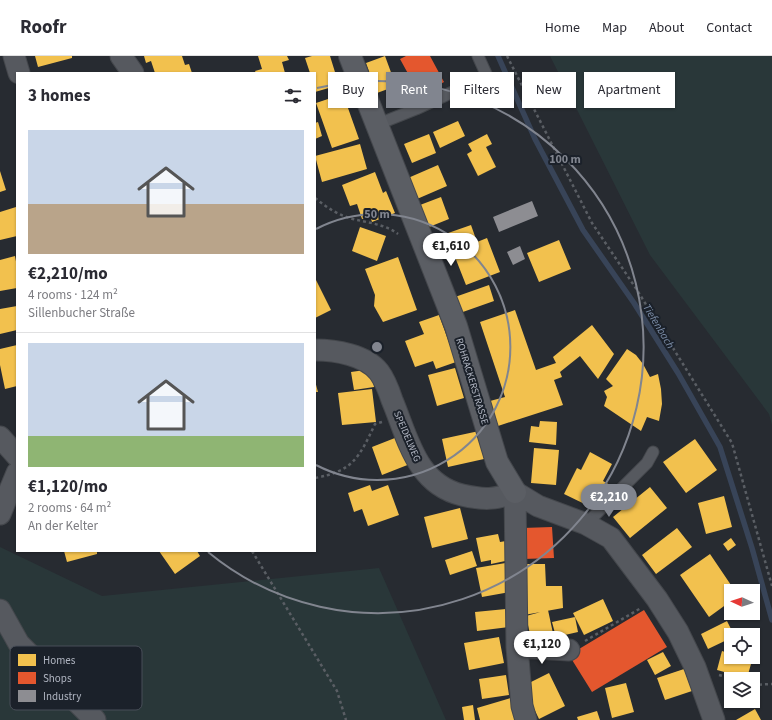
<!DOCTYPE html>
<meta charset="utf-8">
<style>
body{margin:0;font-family:"Source Sans 3",sans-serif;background:#f7f7f7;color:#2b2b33;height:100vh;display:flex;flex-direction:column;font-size:15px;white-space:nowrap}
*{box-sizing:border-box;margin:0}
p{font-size:13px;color:#7c7c81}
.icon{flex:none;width:22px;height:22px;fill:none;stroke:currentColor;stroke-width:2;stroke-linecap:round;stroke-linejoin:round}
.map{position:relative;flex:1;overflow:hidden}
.sheet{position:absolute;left:16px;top:16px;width:300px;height:480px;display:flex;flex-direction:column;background:#fff;border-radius:0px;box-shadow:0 1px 3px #0004}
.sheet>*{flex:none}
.guide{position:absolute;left:328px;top:16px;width:380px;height:36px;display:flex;gap:8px}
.needle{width:26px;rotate:273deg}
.controls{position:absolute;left:724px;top:528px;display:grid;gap:8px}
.controls a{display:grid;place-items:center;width:36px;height:36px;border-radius:0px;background:#fff;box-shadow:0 1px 3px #0004;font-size:20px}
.price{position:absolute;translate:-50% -34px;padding:0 9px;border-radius:14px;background:#fff;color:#222;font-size:13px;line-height:26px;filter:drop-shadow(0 1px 2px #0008)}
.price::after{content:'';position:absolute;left:50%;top:24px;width:12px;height:9px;margin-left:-6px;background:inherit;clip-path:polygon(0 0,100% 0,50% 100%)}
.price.on{background:#81858f;color:#fff}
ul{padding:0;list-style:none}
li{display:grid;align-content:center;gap:8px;height:212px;padding:0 12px}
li+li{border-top:1px solid #e1e1e2}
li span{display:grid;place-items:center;height:124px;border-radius:0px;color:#555}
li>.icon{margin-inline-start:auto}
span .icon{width:72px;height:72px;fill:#fffc;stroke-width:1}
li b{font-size:17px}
h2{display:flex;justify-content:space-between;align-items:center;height:48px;padding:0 12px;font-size:17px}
.chip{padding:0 14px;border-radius:0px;background:#fff;box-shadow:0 1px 3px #0004;font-size:14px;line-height:36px}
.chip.on{background:#81858f;color:#fff}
header{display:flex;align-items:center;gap:24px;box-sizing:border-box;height:56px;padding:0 20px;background:#fff;border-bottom:1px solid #e1e1e2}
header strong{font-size:19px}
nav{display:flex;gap:22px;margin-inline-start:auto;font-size:14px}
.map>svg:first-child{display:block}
</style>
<header>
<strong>Roofr</strong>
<nav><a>Home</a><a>Map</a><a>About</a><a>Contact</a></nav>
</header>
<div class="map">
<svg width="772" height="664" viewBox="0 0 772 664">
<rect width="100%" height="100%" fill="#272b31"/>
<!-- green -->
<path fill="#293739" d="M550 0H772V369L769 358 650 199Z
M0 491 102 540 379 512 446 664H0Z"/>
<!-- homes -->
<path fill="#f2c14e" d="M35 0H72V2L38 11Z
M144 0H182L185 9 189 8 192 17H155L151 5 146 7Z
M258 0H287L289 4 282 6 285 17H256L255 15 262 13Z
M312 0H330L339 29 315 36V17H310L305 2Z
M385 0 396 30 377 37 366 7Z
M343 38 359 83 332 92 316 47Z
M458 65 465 80 440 92 433 76Z
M318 66 322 80 315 83V67Z
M429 78 436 97 412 107 404 88Z
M487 78 492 88 486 91 496 111 478 120 467 98 472 95 468 88Z
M360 88 367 113 322 126 315 100Z
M438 109 447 130 417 143 408 122Z
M0 115 6 134 0 136Z
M375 116 383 137 386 135 395 157 372 166 370 160 362 163 357 148 350 150 342 129Z
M441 141 449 163 429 171 420 149Z
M16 151 17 180 0 184V156Z
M471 169 477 186 487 182 500 216 466 229 453 196 438 202 431 183Z
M360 171 386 180 377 205 352 195Z
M559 184 571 213 539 226 527 197Z
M15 200 17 211V232L0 235V204Z
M398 201 417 254 383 266 374 250 375 239 365 213Z
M315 222 331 254 315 262Z
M489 229 494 245 460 257 455 241Z
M17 250V274L0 278V253Z
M515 254 536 314 556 307 553 301 592 269 614 298 598 323 580 300 560 316 562 321 554 324 563 349 498 370 490 345 505 341 480 266Z
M439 259 456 306 436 313 433 305 415 311 405 285 424 278 419 266Z
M17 289V330L5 333 0 309V293Z
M627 293 636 299 643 308 650 321 658 318 661 333 662 348 659 365 647 361 641 375 604 350 607 341 604 335 613 330 606 323Z
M455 312 464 342 437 350 428 319Z
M372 313 374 331 354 334 351 316Z
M315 325 318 336H315Z
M372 333 376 366 342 369 338 337Z
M540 365 557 366 556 389 529 386 531 370 539 371Z
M479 375 484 403 448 411 442 383Z
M400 380 410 408 382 419 372 391Z
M695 383 717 414 686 437 663 406Z
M534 392 559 394 556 429 531 427Z
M590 396 612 408 603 425 610 429 597 454 564 438 577 412 581 414Z
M370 429 372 435 388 429 399 459 368 470 362 453 354 456 348 437Z
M650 431 667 452 630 482 613 461Z
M724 440 732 471 706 478 698 447Z
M460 452 468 483 432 492 424 461Z
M677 472 692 491 656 518 642 499Z
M498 478 500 486 506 485 510 504 491 508V504L481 506 476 482Z
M731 482 736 489 728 495 723 488Z
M64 495H97V498L67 506Z
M159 495H197L200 500 175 518Z
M472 495 477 510 450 519 445 504Z
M710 498 735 535H731V545L709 561 680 519Z
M511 506 510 536 482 541 476 512Z
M524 508H545L546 530H562L563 552 524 559Z
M603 543 613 565 584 579 573 557Z
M506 553 509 571 477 575 475 556Z
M548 554 554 582 532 587 526 560Z
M575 561 578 576 556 581 552 566Z
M727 565 734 579H731V582L708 593 701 578Z
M499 581 504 607 469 614 464 587Z
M753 587 756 588 753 599Z
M722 595 731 598V601H753L747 622 717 614Z
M663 596 671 610 655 619 647 604Z
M684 613 692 635 665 644 657 622Z
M549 617 565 650 539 663 523 630Z
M506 619 509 639 482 643 479 623Z
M626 627 634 656 612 662 605 632Z
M514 641 520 664H480L477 652Z
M473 649 475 664H464L462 651Z
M755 653 761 664H736Z
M597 655 600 664H578L577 661Z"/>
<!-- shops -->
<path fill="#e4572e" d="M406 0H430L444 26 414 43 405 26 411 23 400 3Z
M552 471 554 502 523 503 522 472Z
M644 554 667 591 592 636 569 599Z"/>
<!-- industry -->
<path fill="#8d8d92" d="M532 145 538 160 499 176 493 161Z
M520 190 525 203 513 209 507 196Z"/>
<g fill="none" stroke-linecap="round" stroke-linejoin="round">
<!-- stream -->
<path stroke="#384458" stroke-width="5.5" d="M498 0 535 83 583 174 634 247 678 317 720 391 752 492 772 564"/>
<defs>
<path id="lane" d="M376 69 416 53 487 20 478 0
M586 468 647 407 653 396"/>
<path id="street" d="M14 0 19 17
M121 0 133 17
M315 294C335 294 366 299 379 316 385 324 389 335 392 344 408 382 416 428 462 439 484 444 495 444 515 436
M0 381 17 400
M515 436 538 450 586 468 611 482 657 543 678 576 695 611 714 664
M515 436 517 591 522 650 526 664
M0 458 17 417
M0 554 19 588 95 664
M517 591 569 594"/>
<path id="secondary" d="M350 0 456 270 497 406 515 436"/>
</defs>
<!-- lane casing -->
<use href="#lane" stroke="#44474c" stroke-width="13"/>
<!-- street casing -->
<use href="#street" stroke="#44474c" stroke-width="23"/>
<!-- secondary casing -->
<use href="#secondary" stroke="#44474c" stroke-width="24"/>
<!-- path -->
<path stroke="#5a5e64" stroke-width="2.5" stroke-dasharray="3 3" stroke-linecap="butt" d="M507 0 592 167 637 234 732 387 772 530
M315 142C324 149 333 156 344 160 362 167 382 166 398 178
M315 422C353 415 359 402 375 368L382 366
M252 495 337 635 346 664
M585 585 641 552
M719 619 733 623
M753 629 772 628"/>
<!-- lane -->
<use href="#lane" stroke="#56595f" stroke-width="11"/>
<!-- street -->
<use href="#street" stroke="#56595f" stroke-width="21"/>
<!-- secondary -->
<use href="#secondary" stroke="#5b5e64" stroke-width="22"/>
</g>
<!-- distance rings -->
<g fill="none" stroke="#81858f" stroke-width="2">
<path d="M316 173A133 133 0 1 1 316 409"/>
<path d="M317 32A266 266 0 1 1 208 496"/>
</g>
<g text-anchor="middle" stroke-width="4" stroke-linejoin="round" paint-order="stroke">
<!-- street labels -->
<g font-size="10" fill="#b1b6c2" stroke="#1b212a">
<text transform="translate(473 325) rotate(73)" y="4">ROHRACKERSTRASSE</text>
<text transform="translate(408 380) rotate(67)" y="4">SPEIDELWEG</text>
</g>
<!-- water labels -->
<g font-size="11" font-style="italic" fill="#7c8da7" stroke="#1b212a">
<text transform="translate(659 270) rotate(59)" y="4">Tiefenbach</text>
</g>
</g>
<!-- legend -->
<rect x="10" y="590" width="132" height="64" rx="6" fill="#1b212a" stroke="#484e58" stroke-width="1"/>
<rect x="18" y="598" width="18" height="12" fill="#f2c14e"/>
<rect x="18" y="616" width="18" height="12" fill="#e4572e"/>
<rect x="18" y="634" width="18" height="12" fill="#8d8d92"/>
<g font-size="11" fill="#b1b6c2">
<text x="43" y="608">Homes</text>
<text x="43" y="626">Shops</text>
<text x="43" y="644">Industry</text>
</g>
<circle cx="377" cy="291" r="6" fill="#81858f" stroke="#1b212a" stroke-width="2"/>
<g font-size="12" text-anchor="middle" font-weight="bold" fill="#81858f" stroke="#1b212a" stroke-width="4" stroke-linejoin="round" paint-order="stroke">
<text x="565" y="107">100 m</text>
<text x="377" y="162">50 m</text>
</g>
</svg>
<div class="controls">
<a><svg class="needle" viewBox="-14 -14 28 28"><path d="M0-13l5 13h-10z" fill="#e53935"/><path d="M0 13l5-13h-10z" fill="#7c7c81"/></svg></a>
<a><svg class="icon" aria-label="locate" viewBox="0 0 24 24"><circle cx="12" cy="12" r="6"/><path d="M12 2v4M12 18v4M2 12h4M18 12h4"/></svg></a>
<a><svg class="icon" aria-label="layers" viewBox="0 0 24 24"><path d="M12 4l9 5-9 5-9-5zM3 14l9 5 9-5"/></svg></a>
</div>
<b class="price" style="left:451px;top:211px">€1,610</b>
<b class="price on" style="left:609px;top:462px">€2,210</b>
<b class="price" style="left:542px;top:609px">€1,120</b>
<div class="guide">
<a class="chip">Buy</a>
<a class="chip on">Rent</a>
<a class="chip">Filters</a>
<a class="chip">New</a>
<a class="chip">Apartment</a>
</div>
<section class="sheet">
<h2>3 homes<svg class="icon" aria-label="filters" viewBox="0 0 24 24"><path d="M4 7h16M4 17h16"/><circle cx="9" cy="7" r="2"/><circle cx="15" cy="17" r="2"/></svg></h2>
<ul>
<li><span style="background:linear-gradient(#c9d6e8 60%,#b9a48a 0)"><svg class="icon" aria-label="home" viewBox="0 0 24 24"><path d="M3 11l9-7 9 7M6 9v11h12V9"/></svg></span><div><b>€2,210/mo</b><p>4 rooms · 124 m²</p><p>Sillenbucher Straße</p></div></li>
<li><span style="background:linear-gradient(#c9d6e8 75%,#8fb573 0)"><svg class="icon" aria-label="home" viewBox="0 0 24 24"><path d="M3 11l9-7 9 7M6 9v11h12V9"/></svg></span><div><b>€1,120/mo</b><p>2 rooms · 64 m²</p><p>An der Kelter</p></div></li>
</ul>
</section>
</div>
